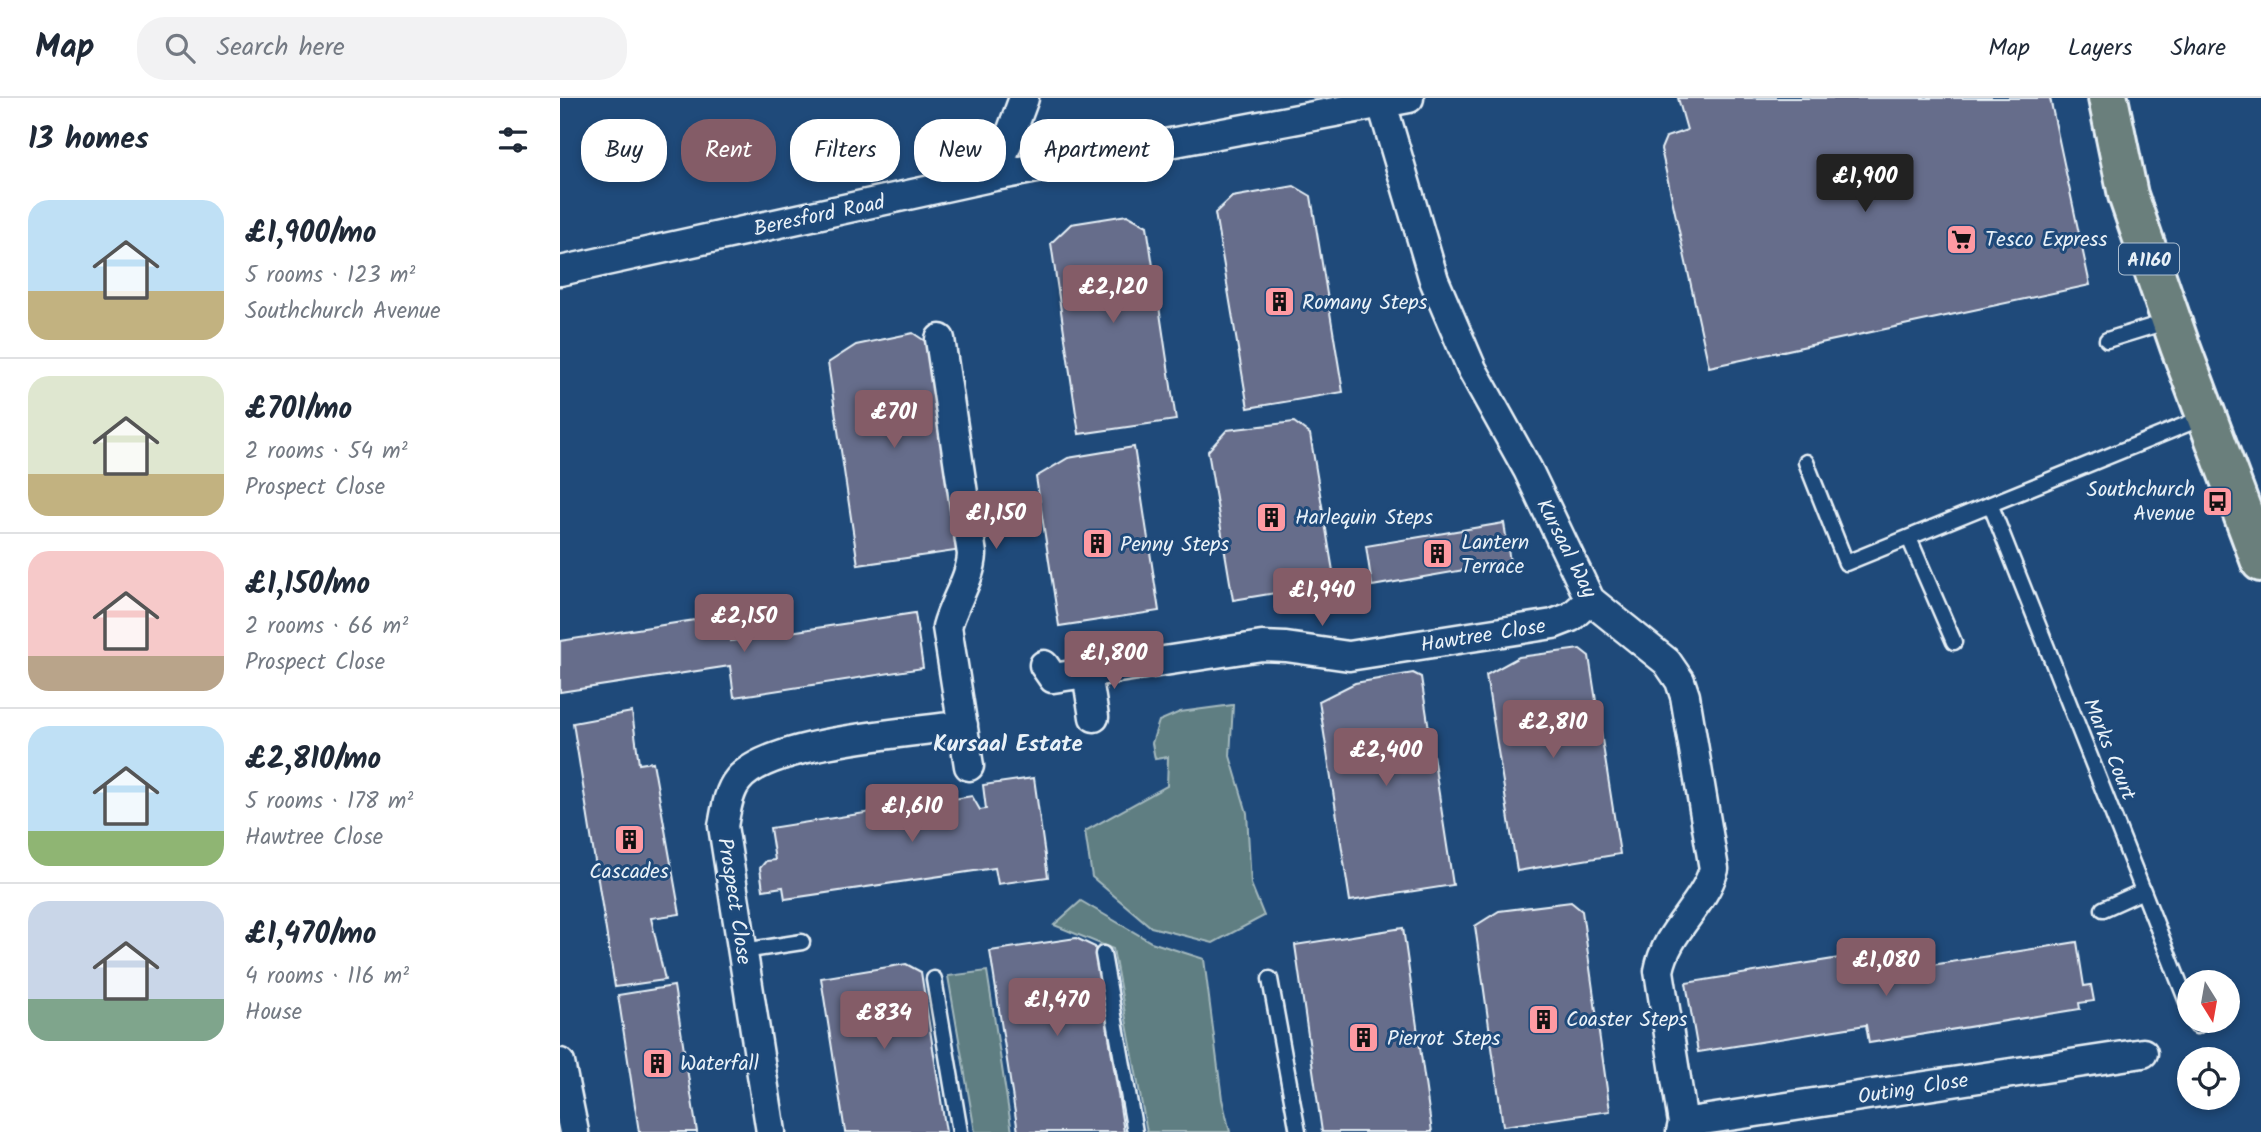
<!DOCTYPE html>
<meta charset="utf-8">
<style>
body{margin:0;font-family:Kalam,sans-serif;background:#f2f2f3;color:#1f2937;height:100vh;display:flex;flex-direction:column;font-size:26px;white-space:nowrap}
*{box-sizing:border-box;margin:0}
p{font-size:23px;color:#747a83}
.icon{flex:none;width:38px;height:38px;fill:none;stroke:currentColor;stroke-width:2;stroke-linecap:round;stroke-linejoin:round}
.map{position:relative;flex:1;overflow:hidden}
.side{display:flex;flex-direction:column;background:#fff;width:560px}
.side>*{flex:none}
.guide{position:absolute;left:21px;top:21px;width:665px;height:63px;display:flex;gap:14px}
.needle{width:46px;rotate:169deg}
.tools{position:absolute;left:1617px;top:872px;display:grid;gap:14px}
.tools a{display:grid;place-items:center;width:63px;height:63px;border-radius:50%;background:#fff;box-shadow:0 4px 10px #0003;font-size:35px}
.price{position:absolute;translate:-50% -60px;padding:0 16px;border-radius:7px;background:#845c67;color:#fff;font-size:23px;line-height:46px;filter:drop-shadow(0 2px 4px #0008)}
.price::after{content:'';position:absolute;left:50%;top:42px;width:21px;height:16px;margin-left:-10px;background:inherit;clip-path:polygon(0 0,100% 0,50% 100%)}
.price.selected{background:#222;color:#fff}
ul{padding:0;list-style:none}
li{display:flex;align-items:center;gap:21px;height:175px;padding:0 28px}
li+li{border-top:2px solid #e0e1e3}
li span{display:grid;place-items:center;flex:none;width:196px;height:140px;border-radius:21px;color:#555}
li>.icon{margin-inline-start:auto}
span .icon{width:84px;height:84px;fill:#fffc;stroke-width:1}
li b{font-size:30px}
h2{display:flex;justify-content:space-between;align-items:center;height:84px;padding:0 28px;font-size:30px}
.pill{padding:0 24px;border-radius:28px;background:#fff;box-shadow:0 4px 10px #0003;font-size:24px;line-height:63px}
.pill.selected{background:#845c67;color:#fff}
header{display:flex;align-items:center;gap:42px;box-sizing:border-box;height:98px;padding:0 35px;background:#fff;border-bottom:2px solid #e0e1e3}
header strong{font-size:33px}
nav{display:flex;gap:38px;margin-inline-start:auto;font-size:24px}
.search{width:490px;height:63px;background:#f2f2f3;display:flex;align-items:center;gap:18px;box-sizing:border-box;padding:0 24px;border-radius:28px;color:#747a83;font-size:26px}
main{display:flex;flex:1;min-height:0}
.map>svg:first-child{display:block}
</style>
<header>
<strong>Map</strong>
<div class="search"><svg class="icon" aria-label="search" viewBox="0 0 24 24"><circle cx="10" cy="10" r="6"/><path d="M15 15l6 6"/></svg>Search here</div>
<nav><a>Map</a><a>Layers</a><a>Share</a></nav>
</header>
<main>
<section class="side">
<h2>13 homes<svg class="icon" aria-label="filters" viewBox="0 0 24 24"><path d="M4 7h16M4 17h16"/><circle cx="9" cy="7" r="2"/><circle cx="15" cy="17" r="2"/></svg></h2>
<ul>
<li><span style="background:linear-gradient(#bfe0f5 65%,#c2b280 0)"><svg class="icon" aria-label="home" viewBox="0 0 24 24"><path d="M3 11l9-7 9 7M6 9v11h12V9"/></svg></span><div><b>£1,900/mo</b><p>5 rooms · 123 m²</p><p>Southchurch Avenue</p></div></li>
<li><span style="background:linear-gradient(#dfe7d0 70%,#c2b280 0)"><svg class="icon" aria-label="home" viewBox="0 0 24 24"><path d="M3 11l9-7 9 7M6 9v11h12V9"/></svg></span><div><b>£701/mo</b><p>2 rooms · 54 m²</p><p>Prospect Close</p></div></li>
<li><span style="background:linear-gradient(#f6c9c9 75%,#b9a48a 0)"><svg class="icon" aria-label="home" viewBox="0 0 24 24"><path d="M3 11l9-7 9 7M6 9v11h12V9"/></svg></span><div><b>£1,150/mo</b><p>2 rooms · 66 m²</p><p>Prospect Close</p></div></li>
<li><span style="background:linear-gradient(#bfe0f5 75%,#8fb573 0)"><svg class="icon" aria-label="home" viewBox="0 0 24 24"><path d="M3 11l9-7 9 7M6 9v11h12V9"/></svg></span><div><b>£2,810/mo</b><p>5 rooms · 178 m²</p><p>Hawtree Close</p></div></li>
<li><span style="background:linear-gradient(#c9d6e8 70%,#7fa58c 0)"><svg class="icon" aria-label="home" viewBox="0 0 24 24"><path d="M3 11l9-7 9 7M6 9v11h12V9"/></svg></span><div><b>£1,470/mo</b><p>4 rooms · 116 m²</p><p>House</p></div></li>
</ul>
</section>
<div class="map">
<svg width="1701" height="1034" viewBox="0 0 1701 1034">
<rect width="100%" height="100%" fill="#1f4a7a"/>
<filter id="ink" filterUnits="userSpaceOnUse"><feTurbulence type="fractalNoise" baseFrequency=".0143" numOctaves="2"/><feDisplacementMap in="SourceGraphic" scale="14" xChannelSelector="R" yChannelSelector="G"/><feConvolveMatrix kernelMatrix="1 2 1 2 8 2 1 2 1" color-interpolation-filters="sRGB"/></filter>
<g filter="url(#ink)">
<!-- green -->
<path fill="#5e7e82" stroke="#a3b8bd" stroke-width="2" d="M673 607 670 658 687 715 691 786 704 818 653 845 591 829 532 779 525 733 607 688 608 659 595 661 592 645 599 623 620 614Z
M521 803 591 844 644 861 662 1001 670 1034H587L553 851 494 827Z
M427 873 452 1034H415L388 878Z"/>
<!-- building -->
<path fill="#666d8b" stroke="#e8f1f8" stroke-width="2" d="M1118 0H1490L1530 187 1149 269 1101 51 1106 39 1127 32Z
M734 88 751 98 783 294 688 310 655 115 672 99Z
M567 117 587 128 616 322 519 336 491 145 511 126Z
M353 235 371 247 402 452 298 467 268 265 296 247Z
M734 324 750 336 775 485 673 502 648 353 667 332Z
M574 349 599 513 499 528 476 379 508 360Z
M944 425 950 464 812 488 806 448Z
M355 515 363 570 174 599 170 568 0 594V543L167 517 171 543Z
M1020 551 1029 558 1060 756 957 773 926 577 959 559Z
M853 575 861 579 893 787 790 803 759 603 795 585Z
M72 614 79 666 93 664 120 816 91 820 105 882 55 889 13 625Z
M474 680 488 779 438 786 435 770 225 801 223 789 203 792 200 770 206 763 215 762 210 730 412 698 420 712 426 711 423 687Z
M1011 804 1022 813 1050 1013 943 1028 915 828 939 813Z
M843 830 872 1034H762L735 847Z
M516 840 535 849 564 1034H458L430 853Z
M1517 844 1524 888 1531 887 1534 903 1519 905 1520 911 1309 945 1306 927 1138 954 1126 885 1286 859 1290 880Z
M346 866 361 874 386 1034H285L261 880Z
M114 888 137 1034H79L58 897Z"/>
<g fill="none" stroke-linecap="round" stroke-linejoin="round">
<defs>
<path id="lane" d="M1547 242 1609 223
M1246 364 1286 465 1647 318
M1431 408 1629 909
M1349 440 1394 544
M1543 811 1583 793
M183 853 242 844
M543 856 575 1034
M374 881 400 1034
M710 881 738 1034
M1634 922 1637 928"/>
<path id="street" d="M822 6 874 182 912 271 968 372 1030 502 1107 564 1120 583 1125 598 1154 771C1143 809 1106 833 1099 873L1123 1025 1121 1034
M435 78 464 0
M0 173 435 78 849 0
M380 241 412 456C411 481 393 505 387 529L409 668
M484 567 493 580 702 548 726 549 789 558 993 526 1011 519 1030 502
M527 575 534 619
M0 965 14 1034
M1123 1025 1583 955
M211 1034 163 728C166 713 168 694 178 682 209 643 351 635 403 627"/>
<path id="primary" d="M1548 0 1568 97 1620 248 1701 464"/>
</defs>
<!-- lane casing -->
<use href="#lane" stroke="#e8f1f8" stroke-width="19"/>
<!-- street casing -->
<use href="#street" stroke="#e8f1f8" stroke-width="33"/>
<!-- primary casing -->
<use href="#primary" stroke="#e8f1f8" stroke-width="44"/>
<!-- lane -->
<use href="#lane" stroke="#1f4a7a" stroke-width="14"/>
<!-- street -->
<use href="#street" stroke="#1f4a7a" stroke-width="28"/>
<!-- primary -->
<use href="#primary" stroke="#6b7f7c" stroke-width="38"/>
</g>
</g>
<!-- icons -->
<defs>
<symbol id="supermarket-square" viewBox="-11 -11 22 22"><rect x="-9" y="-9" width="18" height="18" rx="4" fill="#ff9aa2" stroke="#1f4a7a"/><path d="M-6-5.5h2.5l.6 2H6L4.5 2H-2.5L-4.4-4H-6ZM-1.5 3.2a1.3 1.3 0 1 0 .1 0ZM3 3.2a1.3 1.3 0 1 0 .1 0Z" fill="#111"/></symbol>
<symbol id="building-square" viewBox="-11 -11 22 22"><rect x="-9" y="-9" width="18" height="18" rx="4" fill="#ff9aa2" stroke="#1f4a7a"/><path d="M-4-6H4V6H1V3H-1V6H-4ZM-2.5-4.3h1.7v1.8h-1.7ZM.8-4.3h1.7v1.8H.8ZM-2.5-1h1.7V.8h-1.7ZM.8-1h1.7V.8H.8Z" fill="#111"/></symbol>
<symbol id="bus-square" viewBox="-11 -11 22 22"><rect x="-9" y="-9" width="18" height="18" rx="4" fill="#ff9aa2" stroke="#1f4a7a"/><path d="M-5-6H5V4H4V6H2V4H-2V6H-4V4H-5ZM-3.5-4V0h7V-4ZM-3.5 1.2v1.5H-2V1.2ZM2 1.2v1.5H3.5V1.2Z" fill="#111"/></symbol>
</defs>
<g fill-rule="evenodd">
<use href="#supermarket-square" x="1384" y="124" width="35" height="35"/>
<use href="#building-square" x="702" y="186" width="35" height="35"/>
<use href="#bus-square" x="1640" y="386" width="35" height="35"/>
<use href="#building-square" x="694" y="402" width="35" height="35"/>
<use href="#building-square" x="520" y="428" width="35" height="35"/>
<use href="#building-square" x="860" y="438" width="35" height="35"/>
<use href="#building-square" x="52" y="724" width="35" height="35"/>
<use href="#building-square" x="966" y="904" width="35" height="35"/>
<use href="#building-square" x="786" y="922" width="35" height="35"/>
<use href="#building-square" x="80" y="948" width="35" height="35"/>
</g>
<g text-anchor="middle" stroke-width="6" stroke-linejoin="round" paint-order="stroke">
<!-- shield labels -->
<rect fill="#1f4a7a" stroke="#acbfd2" stroke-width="2" x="1559" y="145.5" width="60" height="31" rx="5"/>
<g font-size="19" font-weight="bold" fill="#e8f1f8">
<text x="1589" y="168">A1160</text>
</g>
<!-- street labels -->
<g font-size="21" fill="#e8f1f8" stroke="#1f4a7a">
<text transform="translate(259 117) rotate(-12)" y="7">Beresford Road</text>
<text transform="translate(1007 450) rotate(63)" y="7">Kursaal Way</text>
<text transform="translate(923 537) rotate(-9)" y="7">Hawtree Close</text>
<text transform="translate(1550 651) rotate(68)" y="7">Marks Court</text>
<text transform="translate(175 803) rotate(81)" y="7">Prospect Close</text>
<text transform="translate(1353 990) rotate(-9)" y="7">Outing Close</text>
</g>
<!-- poi labels -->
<g font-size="21" fill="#e8f1f8" stroke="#1f4a7a" text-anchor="start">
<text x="1425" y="148">Tesco Express</text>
<text x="742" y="211">Romany Steps</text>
<text x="1635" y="398" text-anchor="end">Southchurch<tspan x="1635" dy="24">Avenue</tspan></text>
<text x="735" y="426">Harlequin Steps</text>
<text x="901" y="451">Lantern<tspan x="901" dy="24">Terrace</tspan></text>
<text x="560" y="453">Penny Steps</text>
<text x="69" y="780" text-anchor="middle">Cascades</text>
<text x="1006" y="928">Coaster Steps</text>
<text x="827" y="947">Pierrot Steps</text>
<text x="120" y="972">Waterfall</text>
</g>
<!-- neighbourhood labels -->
<g font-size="23" font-weight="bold" fill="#e8f1f8" stroke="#1f4a7a">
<text x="448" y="653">Kursaal Estate</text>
</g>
</g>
</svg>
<div class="tools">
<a><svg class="needle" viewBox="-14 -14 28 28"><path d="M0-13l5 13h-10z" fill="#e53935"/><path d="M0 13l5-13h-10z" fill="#747a83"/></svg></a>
<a><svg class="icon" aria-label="locate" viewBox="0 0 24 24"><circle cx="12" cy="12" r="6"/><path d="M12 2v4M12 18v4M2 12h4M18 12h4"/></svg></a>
</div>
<b class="price selected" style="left:1305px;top:116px">£1,900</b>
<b class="price" style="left:553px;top:227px">£2,120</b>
<b class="price" style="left:334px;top:352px">£701</b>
<b class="price" style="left:436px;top:453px">£1,150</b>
<b class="price" style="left:762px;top:530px">£1,940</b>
<b class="price" style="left:184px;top:556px">£2,150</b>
<b class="price" style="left:554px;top:593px">£1,800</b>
<b class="price" style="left:993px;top:662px">£2,810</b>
<b class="price" style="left:826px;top:690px">£2,400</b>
<b class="price" style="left:352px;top:746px">£1,610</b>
<b class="price" style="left:1326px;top:900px">£1,080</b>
<b class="price" style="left:497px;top:940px">£1,470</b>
<b class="price" style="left:324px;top:953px">£834</b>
<div class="guide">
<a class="pill">Buy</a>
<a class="pill selected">Rent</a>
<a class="pill">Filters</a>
<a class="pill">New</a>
<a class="pill">Apartment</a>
</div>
</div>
</main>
